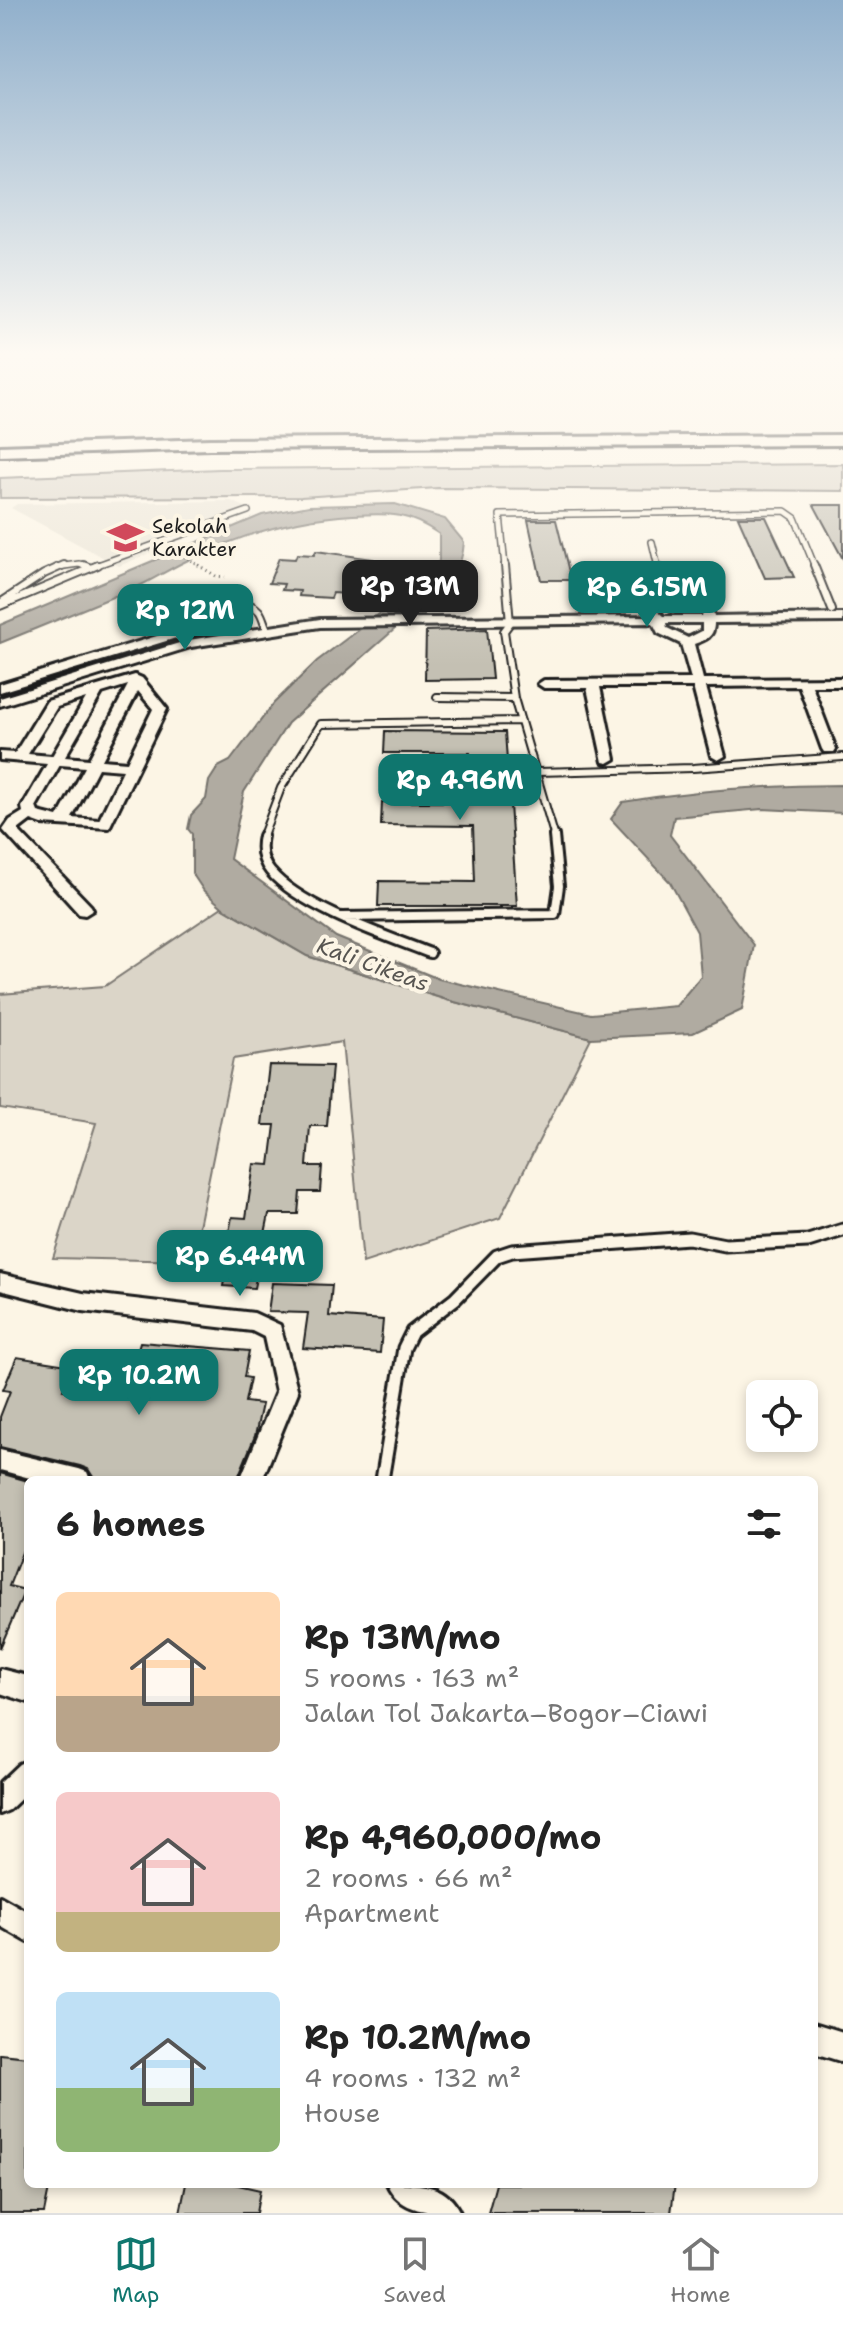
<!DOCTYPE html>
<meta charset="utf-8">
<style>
body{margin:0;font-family:"Shantell Sans",sans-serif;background:#f6f6f6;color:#222;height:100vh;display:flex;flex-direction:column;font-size:30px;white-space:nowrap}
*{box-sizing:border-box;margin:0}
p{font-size:26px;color:#767676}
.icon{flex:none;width:44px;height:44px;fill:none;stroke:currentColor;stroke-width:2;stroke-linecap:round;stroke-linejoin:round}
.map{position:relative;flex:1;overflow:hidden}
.sheet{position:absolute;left:24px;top:1476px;width:794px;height:712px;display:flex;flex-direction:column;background:#fff;border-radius:12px;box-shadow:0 4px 12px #0003}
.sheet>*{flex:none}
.tools{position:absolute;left:746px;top:1380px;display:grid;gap:16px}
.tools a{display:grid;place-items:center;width:72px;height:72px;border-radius:12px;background:#fff;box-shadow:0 4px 12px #0003;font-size:40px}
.price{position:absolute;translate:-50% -68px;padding:0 18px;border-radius:16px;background:#0f766e;color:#fff;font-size:26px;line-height:52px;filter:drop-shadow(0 2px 4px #0008)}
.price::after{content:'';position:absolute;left:50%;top:48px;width:24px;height:18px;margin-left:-12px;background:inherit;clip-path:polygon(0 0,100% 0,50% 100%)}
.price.active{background:#222;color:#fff}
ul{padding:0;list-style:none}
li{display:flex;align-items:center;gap:24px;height:200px;padding:0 32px}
li span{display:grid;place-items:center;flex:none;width:224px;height:160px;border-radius:12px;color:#555}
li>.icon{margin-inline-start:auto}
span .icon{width:96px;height:96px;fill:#fffc;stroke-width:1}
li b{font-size:34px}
h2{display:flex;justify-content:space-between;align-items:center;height:96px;padding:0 32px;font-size:34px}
.menu{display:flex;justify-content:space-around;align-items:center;height:112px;border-top:2px solid #e0e0e0;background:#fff;font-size:22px;color:#767676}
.menu a{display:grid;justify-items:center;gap:4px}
.menu .active{color:#0f766e}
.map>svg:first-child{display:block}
</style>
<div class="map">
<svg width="843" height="2213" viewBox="0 0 843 2213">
<rect width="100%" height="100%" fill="#fcf5e5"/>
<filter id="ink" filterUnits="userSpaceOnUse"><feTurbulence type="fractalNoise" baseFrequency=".0125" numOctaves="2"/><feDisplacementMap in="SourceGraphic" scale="16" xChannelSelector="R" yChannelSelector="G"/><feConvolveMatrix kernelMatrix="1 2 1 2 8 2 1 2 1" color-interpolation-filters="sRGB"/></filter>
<g filter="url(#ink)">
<!-- built -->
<path fill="#ebe5d6" d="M231 501 253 510 119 566 11 508 17 504Z"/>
<!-- green -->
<path fill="#dbd5c8" stroke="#7c7872" stroke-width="2" d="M843 464V491L438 488 301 497 0 498V478L220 469Z
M222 907 307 956 447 1000 591 1038 500 1218 363 1263 342 1042 233 1059 192 1261 53 1258 96 1123 0 1108V994L105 986Z"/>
<!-- water -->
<path fill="#b0aba1" stroke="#75726c" stroke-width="2" d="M395 504 445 519 464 542C461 587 430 588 405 620L288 723 244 792 230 859 336 937 439 979 591 1014 676 1006 701 976 697 932 670 882 611 819 623 802C696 790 768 785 843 785V813L762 809 674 817 670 835 754 945 742 1010 693 1033 591 1038 447 1000 307 956 222 907 204 891 192 873V834L188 829 191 815 206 799 209 781 218 767 230 761 274 703 317 661 424 580 439 561V534C407 512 390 513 353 515 296 518 246 533 195 557 176 565 159 576 141 585 94 605 47 624 0 643V625L262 515 309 506Z"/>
<!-- building -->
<path fill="#c4c0b3" stroke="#1c1c1c" stroke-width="2" d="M814 505H843V559Z
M738 517H766L794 577 765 578Z
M528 520H556L571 580H541Z
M316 551 373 559 371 564H377L369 589H363L361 595 333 593 331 598 299 596 300 591 282 590 284 584 269 583 279 558 295 559 297 554 314 555Z
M487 629 492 679 425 680 426 631Z
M385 731 505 732 517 906H378L379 881 475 882 473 826 381 825 382 802H472L470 753H384Z
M269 1065 332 1066 327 1126H310L307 1166H322L320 1192H300L298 1214H269L254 1288 223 1286 230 1248 226 1247 232 1217 246 1218 254 1164 270 1165 275 1125H262Z
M272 1283 332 1285 329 1316 383 1320 380 1353 303 1348 308 1313 268 1312Z
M140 1342 249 1351 244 1377 250 1378 245 1402 262 1404 255 1436 237 1480H95L88 1469 80 1466 0 1447V1417L10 1391 3 1390 17 1357 73 1366 63 1390 124 1398Z
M0 1473 28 1481V1551L23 1550 9 1586 25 1590 0 1648Z
M0 2054 28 2057V2184H50L44 2213H0Z
M186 2184H234L260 2190 256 2213H180Z
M496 2184H675L671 2213H488Z"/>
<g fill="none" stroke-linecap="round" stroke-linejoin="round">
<defs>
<path id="service-far3" d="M652 542 658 567
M57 567 79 564 89 567
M92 567 248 511
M505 567 500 515 785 511 795 518 815 567"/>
<path id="service-far2" d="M505 565 510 623 504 631 514 698 555 838
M657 565 667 611
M814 565 832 610
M91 568 98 565
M0 603 44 574 64 565
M0 606 91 568 83 565
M189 644 168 630 167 622C185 610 242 591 259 611 263 616 264 624 267 629
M437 697 514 698
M538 772 693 768 843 757
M262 838 281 788 321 724 521 721"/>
<path id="service-far1" d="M263 836C260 849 262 861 270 871 300 907 386 936 430 953
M342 917 555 914 559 886 554 836"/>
<path id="service" d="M382 1480 404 1348 412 1332 455 1299 497 1256 512 1251 689 1238 725 1245 808 1241 843 1230"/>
<path id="minor" d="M708 607 712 608 714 616 843 614V622L714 623C714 637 706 640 694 644L703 679 843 678V686H812L836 749 834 752H824L822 749 799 686 706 687 725 756 718 760 711 756 693 687H600L615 759 608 763 603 762 587 688H544L538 684 544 680 691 679 681 644 658 633 653 623 320 627 191 647 0 706V698L189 640 320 619 651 616 652 611 656 610 663 616H702L704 608ZM666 623H702V631L688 638 667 628Z
M202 626 206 627V633L176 638 0 692V684L170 632Z
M135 675 142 678 167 709 109 828 42 824 31 820 18 830 91 906 93 910 85 915 79 914 3 830 10 820 23 812 22 807 47 764 0 760V752L15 753 47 701ZM128 685 89 759 65 757 102 693ZM138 691 153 709 127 762 102 760ZM86 698 52 756 28 754 57 707ZM60 765 85 767 58 817 38 812 36 807ZM98 768 123 770 99 820 72 818Z
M0 1274 83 1293 254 1313 280 1325 298 1392 262 1480H240L276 1392 264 1337 252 1331 83 1311 0 1290Z
M0 1450 79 1469 87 1472 90 1480H37L0 1470Z
M0 1669 28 1676V1702L0 1693Z
M28 1760V1792L9 1810 0 1814V1782L19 1764Z
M0 1896 28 1912V1942L0 1926Z
M814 2023 843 2032V2062L814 2053Z
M387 2184C416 2184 447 2182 460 2213 431 2213 400 2213 387 2184Z"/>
<path id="motorway" d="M843 435V445L210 449 0 456V446L210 439Z"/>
</defs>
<!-- service-far3 casing -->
<use href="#service-far3" stroke="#1c1c1c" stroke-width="8"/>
<!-- service-far2 casing -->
<use href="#service-far2" stroke="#1c1c1c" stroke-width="10"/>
<!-- service-far1 casing -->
<use href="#service-far1" stroke="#1c1c1c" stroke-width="14"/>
<!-- service casing -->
<use href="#service" stroke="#1c1c1c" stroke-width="17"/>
<!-- minor casing -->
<use href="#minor" stroke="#1c1c1c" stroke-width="6"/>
<!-- motorway casing -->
<use href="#motorway" stroke="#1c1c1c" stroke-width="6"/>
<!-- path-far1 -->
<path stroke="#1c1c1c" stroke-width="2" stroke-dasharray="1 3" stroke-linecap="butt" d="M174 551 202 567"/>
<!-- path -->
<path stroke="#1c1c1c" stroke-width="3" stroke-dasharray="1 4" stroke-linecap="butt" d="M198 565 216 576 225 577"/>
<!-- service-far3 -->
<use href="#service-far3" stroke="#fcf5e5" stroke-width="5"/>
<!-- service-far2 -->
<use href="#service-far2" stroke="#fcf5e5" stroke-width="6"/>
<!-- service-far1 -->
<use href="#service-far1" stroke="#fcf5e5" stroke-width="8"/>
<!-- service -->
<use href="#service" stroke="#fcf5e5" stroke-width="11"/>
<!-- minor -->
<use href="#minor" fill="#fcf5e5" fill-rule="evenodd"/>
<!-- motorway -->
<use href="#motorway" fill="#fcf5e5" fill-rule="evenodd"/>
</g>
</g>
<!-- sky -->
<linearGradient id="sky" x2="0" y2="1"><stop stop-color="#91b0cc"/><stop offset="0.53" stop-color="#fefaf3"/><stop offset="1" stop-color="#fefaf3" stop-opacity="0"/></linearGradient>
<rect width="843" height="666" fill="url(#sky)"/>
<!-- icons -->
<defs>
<symbol id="school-bare" viewBox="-9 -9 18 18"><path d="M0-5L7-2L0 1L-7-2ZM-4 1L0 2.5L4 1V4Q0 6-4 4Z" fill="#d1495b" stroke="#fcf5e5" stroke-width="2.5" paint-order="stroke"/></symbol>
</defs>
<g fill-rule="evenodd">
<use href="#school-bare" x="100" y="512" width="51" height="51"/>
</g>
<g text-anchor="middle" stroke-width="8" stroke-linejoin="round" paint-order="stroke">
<!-- far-poi labels -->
<g font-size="20" fill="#1c1c1c" stroke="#fcf5e5" text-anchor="start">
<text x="152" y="533">Sekolah<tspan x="152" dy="23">Karakter</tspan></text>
</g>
<!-- far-water labels -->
<g font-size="22" font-style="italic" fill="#575551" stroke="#fcf5e5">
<text transform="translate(373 964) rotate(20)" y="8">Kali Cikeas</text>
</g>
</g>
</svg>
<div class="tools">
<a><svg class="icon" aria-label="locate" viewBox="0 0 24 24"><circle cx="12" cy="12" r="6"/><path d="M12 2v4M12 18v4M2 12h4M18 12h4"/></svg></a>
</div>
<b class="price active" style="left:410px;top:628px">Rp 13M</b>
<b class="price" style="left:647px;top:629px">Rp 6.15M</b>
<b class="price" style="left:185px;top:652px">Rp 12M</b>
<b class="price" style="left:460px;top:822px">Rp 4.96M</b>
<b class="price" style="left:240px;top:1298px">Rp 6.44M</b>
<b class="price" style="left:139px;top:1417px">Rp 10.2M</b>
<section class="sheet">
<h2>6 homes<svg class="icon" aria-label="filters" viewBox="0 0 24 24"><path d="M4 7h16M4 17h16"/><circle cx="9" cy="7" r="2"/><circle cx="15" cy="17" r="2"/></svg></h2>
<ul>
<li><span style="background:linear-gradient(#ffd9b3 65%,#b9a48a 0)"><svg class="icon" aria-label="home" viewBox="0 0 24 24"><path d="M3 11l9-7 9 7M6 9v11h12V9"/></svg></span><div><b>Rp 13M/mo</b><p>5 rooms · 163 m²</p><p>Jalan Tol Jakarta–Bogor–Ciawi</p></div></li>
<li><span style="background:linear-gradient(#f6c9c9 75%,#c2b280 0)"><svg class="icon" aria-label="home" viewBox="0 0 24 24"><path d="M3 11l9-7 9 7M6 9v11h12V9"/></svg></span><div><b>Rp 4,960,000/mo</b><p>2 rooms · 66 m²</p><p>Apartment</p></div></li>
<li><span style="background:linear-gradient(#bfe0f5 60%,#8fb573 0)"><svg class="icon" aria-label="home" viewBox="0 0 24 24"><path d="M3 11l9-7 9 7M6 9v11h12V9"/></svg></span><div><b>Rp 10.2M/mo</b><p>4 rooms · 132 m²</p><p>House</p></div></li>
</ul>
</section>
</div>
<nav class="menu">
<a class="active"><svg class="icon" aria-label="map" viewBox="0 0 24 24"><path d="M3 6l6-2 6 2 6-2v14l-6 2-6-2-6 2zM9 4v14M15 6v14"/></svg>Map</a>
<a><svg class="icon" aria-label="saved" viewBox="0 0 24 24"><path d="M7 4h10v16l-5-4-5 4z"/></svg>Saved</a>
<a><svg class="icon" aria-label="home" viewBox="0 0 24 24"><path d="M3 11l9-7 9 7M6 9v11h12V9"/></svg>Home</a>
</nav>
